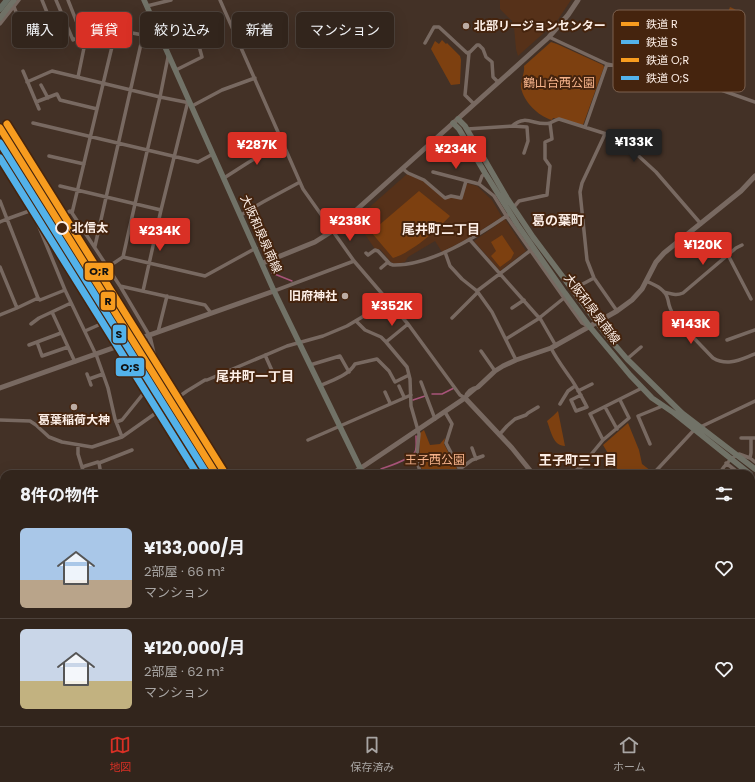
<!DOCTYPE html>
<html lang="ja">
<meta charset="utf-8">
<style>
body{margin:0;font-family:Poppins,"Noto Sans JP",sans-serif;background:#3a2d25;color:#f1f3f6;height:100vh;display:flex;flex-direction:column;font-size:15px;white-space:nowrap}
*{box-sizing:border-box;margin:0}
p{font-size:13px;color:#a8a5a3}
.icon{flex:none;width:22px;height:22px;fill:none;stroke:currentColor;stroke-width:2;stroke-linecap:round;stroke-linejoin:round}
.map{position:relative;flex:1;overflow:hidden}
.sheet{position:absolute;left:0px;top:470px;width:755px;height:256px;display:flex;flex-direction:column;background:#32251c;border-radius:12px 12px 0 0;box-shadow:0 4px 16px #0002,0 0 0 1px #4d423b}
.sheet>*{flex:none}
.banner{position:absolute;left:12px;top:12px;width:400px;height:36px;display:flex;gap:8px}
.price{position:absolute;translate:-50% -34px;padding:0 9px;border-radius:4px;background:#d93025;color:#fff;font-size:13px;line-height:26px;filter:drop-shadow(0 1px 2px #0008)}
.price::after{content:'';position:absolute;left:50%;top:24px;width:12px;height:9px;margin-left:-6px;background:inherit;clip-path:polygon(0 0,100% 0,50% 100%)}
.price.current{background:#222;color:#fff}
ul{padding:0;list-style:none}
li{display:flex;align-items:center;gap:12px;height:100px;padding:0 20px}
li+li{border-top:1px solid #4d423b}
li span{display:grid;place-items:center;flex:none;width:112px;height:80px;border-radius:6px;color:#555}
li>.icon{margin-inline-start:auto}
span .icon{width:48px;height:48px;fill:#fffc;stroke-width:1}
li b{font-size:17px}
h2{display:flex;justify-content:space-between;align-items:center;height:48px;padding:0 20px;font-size:17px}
.chip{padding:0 14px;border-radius:6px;background:#32251c;box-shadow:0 4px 16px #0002,0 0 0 1px #4d423b;font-size:14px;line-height:36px}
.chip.current{background:#d93025;color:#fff}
.menu{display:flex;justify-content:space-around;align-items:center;height:56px;border-top:1px solid #4d423b;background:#32251c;font-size:11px;color:#a8a5a3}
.menu a{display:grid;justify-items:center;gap:2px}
.menu .current{color:#d93025}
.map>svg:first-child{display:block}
</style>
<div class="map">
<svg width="755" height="726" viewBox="0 0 755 726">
<rect width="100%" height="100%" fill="#433126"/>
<!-- built -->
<path fill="#563119" d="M500 0H571L557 21 518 56 516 49 514 27 512 21 500 9Z
M407 174 424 181 445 199 452 197 462 199 466 183 477 186 492 200 502 217 469 238 442 252 435 241 408 257 405 262 395 264 391 262 380 249H375L357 223 361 219 363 221 368 217 364 212Z
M505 219 526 251 500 271 474 241Z"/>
<!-- green -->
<path fill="#7d4010" d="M730 7C748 14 740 23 734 37L727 27 723 26Z
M442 40 446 44 447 43 460 56 461 60 460 84 451 85 431 49 435 41 439 44Z
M551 42 557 44 603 65 604 67 583 125 553 118 552 120C538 116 524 102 521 88 520 80 525 74 524 66Z
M419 191 450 216C437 230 411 253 393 258L371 232Z
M502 235 514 253 511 259 500 267 491 256 496 251 491 242Z
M558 411 565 446C553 446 551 431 547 421L553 416Z
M628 423 639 450 642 464 651 471 649 474H637L634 471 625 474 618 470 603 445Z
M424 430 430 445 440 444 445 438 444 444 457 469 451 474H423C418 460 420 447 420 433Z"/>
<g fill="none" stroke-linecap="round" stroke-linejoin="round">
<!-- stream -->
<path stroke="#a8547a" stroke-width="1.5" d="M272 273 292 281
M432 394H442L454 388
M413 400 425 396
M380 474 381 469C389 466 410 460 415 452 417 448 416 440 416 436"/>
<!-- river -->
<path stroke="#a8547a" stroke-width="8" d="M0 631 4 630"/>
<!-- street -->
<path stroke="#786961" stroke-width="3.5" d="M42 0 61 47
M56 0 73 40 83 35
M68 0 85 43 78 77
M220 0 303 189 354 261 408 324 460 395 465 398
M147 6 171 0
M14 7 30 46
M0 24 19 0
M52 26 64 22
M143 35 116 30 72 213 120 286 149 335
M549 37 607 64 707 85 755 102
M425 43 434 27H439L467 53 470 52 477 45H479L483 49 486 57 492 62 493 77 498 82
M469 53 465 95 474 104
M176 70 202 57C196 36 197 38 206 19
M23 71 39 109
M27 82 52 71 160 97 168 57
M41 85 48 98
M36 102 57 94 60 100 97 109
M192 106 222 90 255 78
M33 123 198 162 213 154
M512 126 527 127 528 141 524 153
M585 127 607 64
M467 129 512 126C527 113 535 127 550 123 553 122 555 120 559 119L619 138 656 172 701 224
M605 134 582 183 580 192 587 260 594 278 617 311
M49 156 84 164
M403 169 408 173 424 180 445 198 451 196 461 198 466 181
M16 171 65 290 97 357 108 388 115 419 122 437
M433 172 479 184
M485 173 482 176 479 184 494 196 507 217 564 298 582 323 588 326
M224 178 249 162 283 143
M60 186 161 210 187 105 190 103 160 97C147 150 135 204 123 257L108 267
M0 201 7 219 32 210
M513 208 519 201 547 195 550 166 545 159V142L552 139 550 123
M241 215 263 202 300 182
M61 217 70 211 72 213
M0 222 7 219 38 298 17 308 0 267
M156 236 181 242
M470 240 541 320 556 346
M95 246 143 35 150 14
M445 252 450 266 462 279 477 291 492 312 516 360
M366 253 368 255 375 250 378 251 390 264 393 265C431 266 477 236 508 215
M728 255 751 299
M123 257 205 276 256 248
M381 268 388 262
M87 279 127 343
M646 281C655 285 666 289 668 300 669 306 670 310 674 315 685 330 700 344 713 358 728 367 741 359 755 354
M120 286 205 305 211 313
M577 287 594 278
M143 291 161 210
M274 291 354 261
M664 292C672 294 676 296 683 293L736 248 742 245
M38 298 40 300 65 290
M512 308 524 300
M52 312 75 362
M0 315 17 308
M452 318 477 293V291L531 250
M356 321 365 330 381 337 386 342 407 367 410 379 411 406 419 434 417 454 418 465 421 474
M31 324 39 318 71 303
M85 331 112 319
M158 332 167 296
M506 339 538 319 564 298
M727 340 755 330
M37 342 42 356 68 347
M386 342 408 324
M29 345 61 333
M551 348C556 358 562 366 569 376 576 385 581 396 587 407L576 411 571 400 581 395
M481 351 495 371
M265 355 274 375
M627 359 641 347
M310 365 340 356 349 372
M87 374 91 385
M89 379 103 374
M421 382 435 419
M320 386C332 380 348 376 355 364L377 359 389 371 395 382 409 375
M399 386 404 397
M578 391 592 384
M385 392 390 403
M465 398C467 391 471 388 478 387
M465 398 478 387
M560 404 568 391 575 386
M166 406 172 415
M605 407 617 429
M445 412 452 424 446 443 462 474
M0 420 30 421 36 425 49 437 62 442 92 447 122 437 187 391 205 380H207L287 346 323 336 347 326 389 301
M116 422 122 420 143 394
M499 435 507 426 515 419 526 415 528 413 538 407
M741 438H755
M308 440 411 395
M603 440 629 418 620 400
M650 444 638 416 660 407 663 405
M78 445V454L82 467
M472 448 476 459
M750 458 751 453V438
M726 463 740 474
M575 471 586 464 589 457 603 440 590 414 642 388
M84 474 82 467 98 462 99 463
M101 474 99 463 132 450
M453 474 472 460 483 456
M653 474 694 430 755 401
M719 474C724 466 730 458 739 454L750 458 755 462
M751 482 755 485
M754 501 755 499
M751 574 755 582
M751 619 755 615
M751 637 755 638
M751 661 755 663
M178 722 180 726
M567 722 569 726
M653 722 655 726
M117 726 126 722
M330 726 335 722
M496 726 508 722"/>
<!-- secondary -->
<path stroke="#786961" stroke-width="5" d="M263 263 315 242 334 230 549 37 568 15 578 0
M149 335 157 370 222 474
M478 387 495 371 503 366 516 360 551 348 617 311 632 300 642 289 656 262 664 253 741 191 755 176
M0 388 274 291
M352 474 465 398 512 448 533 474
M751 551 755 549
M378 722 380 726
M684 722 685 726"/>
<!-- primary -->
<path stroke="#717267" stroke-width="5.5" d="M144 0 274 291 363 474
M0 18 14 0
M458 119 465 126 507 198 533 237 608 337 627 359 682 413 755 469
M453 123 459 129 485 173 517 224 565 293 590 327 630 375 652 398 674 413 750 474
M482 722 484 726"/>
<!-- highway -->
<path stroke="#686e64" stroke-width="6" d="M0 9 7 0
M0 697 4 704
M0 713 4 720
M14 722 17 726"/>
<defs>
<path id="rail-1" d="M0 128 216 474"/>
<path id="rail-2" d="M0 143 207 474"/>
<path id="rail-3" d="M7 124 223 470"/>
<path id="rail-4" d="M0 158 197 474"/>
</defs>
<!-- rail-1 casing -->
<use href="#rail-1" stroke="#45240e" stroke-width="10"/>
<!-- rail-2 casing -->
<use href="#rail-2" stroke="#45240e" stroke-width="10"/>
<!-- rail-3 casing -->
<use href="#rail-3" stroke="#45240e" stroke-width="10"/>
<!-- rail-4 casing -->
<use href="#rail-4" stroke="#45240e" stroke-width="10"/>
<!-- rail-1 -->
<use href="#rail-1" stroke="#f79c1f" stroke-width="7"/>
<!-- rail-2 -->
<use href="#rail-2" stroke="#53b2ea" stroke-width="7"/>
<!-- rail-3 -->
<use href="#rail-3" stroke="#f79c1f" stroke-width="7"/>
<!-- rail-4 -->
<use href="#rail-4" stroke="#53b2ea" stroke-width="7"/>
</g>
<!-- markers -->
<g fill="#bcaca3" stroke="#45240e" stroke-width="1.5">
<circle cx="466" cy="26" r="4"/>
<circle cx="345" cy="296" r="4"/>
<circle cx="74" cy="407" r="4"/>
</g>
<circle fill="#45240e" stroke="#fdefe7" stroke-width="2" cx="62" cy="228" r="6"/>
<g text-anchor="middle" stroke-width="4" stroke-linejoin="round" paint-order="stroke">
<!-- poi labels -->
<g font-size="12" font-weight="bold" fill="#fdefe7" stroke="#45240e" text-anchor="start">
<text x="474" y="30">北部リージョンセンター</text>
<text x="337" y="300" text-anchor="end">旧府神社</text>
<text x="74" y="424" text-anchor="middle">葛葉稲荷大神</text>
</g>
<!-- park labels -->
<g font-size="12" fill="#f6b38b" stroke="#45240e">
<text x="559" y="87">鶴山台西公園</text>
<text x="435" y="464">王子西公園</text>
</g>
<!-- stop labels -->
<g font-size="12" font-weight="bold" fill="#fdefe7" stroke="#45240e" text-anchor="start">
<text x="72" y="232">北信太</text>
</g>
<!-- street labels -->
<g font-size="12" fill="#fdefe7" stroke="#45240e">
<text transform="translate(261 234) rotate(66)" y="4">大阪和泉泉南線</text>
<text transform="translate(592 309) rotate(53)" y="4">大阪和泉泉南線</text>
</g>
<!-- neighbourhood labels -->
<g font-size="13" font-weight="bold" fill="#fdefe7" stroke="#45240e">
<text x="558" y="225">葛の葉町</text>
<text x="441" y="234">尾井町二丁目</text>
<text x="255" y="381">尾井町一丁目</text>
<text x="578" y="465">王子町三丁目</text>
</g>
</g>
<!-- legend -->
<rect x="613" y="10" width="132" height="82" rx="6" fill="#45240e" stroke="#7c614f" stroke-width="1"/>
<rect x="621" y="22" width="18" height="4" fill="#f79c1f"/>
<rect x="621" y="40" width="18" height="4" fill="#53b2ea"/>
<rect x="621" y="58" width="18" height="4" fill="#f79c1f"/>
<rect x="621" y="76" width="18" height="4" fill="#53b2ea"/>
<g font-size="11" fill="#fdefe7">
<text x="646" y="28">鉄道 R</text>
<text x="646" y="46">鉄道 S</text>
<text x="646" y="64">鉄道 O;R</text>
<text x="646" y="82">鉄道 O;S</text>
</g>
<g stroke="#45240e" stroke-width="1.5">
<rect x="84" y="262" width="30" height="19" rx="4" fill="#f79c1f"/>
<rect x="100" y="291" width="16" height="20" rx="4" fill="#f79c1f"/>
<rect x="112" y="324" width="15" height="20" rx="4" fill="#53b2ea"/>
<rect x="115" y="357" width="30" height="20" rx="4" fill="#53b2ea"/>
</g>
<g font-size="11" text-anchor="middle" font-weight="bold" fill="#111">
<text x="99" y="275">O;R</text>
<text x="108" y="305">R</text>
<text x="119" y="338">S</text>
<text x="130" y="371">O;S</text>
</g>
</svg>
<b class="price current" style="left:634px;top:163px">¥133K</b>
<b class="price" style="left:257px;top:166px">¥287K</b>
<b class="price" style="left:456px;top:170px">¥234K</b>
<b class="price" style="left:350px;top:242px">¥238K</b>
<b class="price" style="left:160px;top:252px">¥234K</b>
<b class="price" style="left:703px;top:266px">¥120K</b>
<b class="price" style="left:392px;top:327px">¥352K</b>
<b class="price" style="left:691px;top:345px">¥143K</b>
<div class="banner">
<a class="chip">購入</a>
<a class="chip current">賃貸</a>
<a class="chip">絞り込み</a>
<a class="chip">新着</a>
<a class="chip">マンション</a>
</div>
<section class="sheet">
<h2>8件の物件<svg class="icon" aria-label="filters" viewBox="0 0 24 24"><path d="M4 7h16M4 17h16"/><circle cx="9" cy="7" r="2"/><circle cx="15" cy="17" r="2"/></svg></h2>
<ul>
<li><span style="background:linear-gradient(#a9c7e8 65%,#b9a48a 0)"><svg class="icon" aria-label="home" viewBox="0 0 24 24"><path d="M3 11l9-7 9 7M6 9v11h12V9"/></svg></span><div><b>¥133,000/月</b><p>2部屋 · 66 m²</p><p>マンション</p></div><svg class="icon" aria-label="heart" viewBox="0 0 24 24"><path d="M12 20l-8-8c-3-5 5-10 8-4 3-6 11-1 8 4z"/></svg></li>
<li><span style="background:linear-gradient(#c9d6e8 65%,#c2b280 0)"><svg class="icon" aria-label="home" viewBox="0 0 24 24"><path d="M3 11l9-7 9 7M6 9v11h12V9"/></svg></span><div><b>¥120,000/月</b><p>2部屋 · 62 m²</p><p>マンション</p></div><svg class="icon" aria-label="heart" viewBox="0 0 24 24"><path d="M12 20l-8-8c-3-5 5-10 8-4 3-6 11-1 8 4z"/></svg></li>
</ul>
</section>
</div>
<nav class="menu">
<a class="current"><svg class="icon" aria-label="map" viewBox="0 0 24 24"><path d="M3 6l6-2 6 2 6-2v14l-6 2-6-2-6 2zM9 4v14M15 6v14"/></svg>地図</a>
<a><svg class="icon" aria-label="saved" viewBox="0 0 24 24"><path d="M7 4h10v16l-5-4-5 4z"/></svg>保存済み</a>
<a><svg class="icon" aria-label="home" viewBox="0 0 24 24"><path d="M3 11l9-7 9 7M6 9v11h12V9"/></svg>ホーム</a>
</nav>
